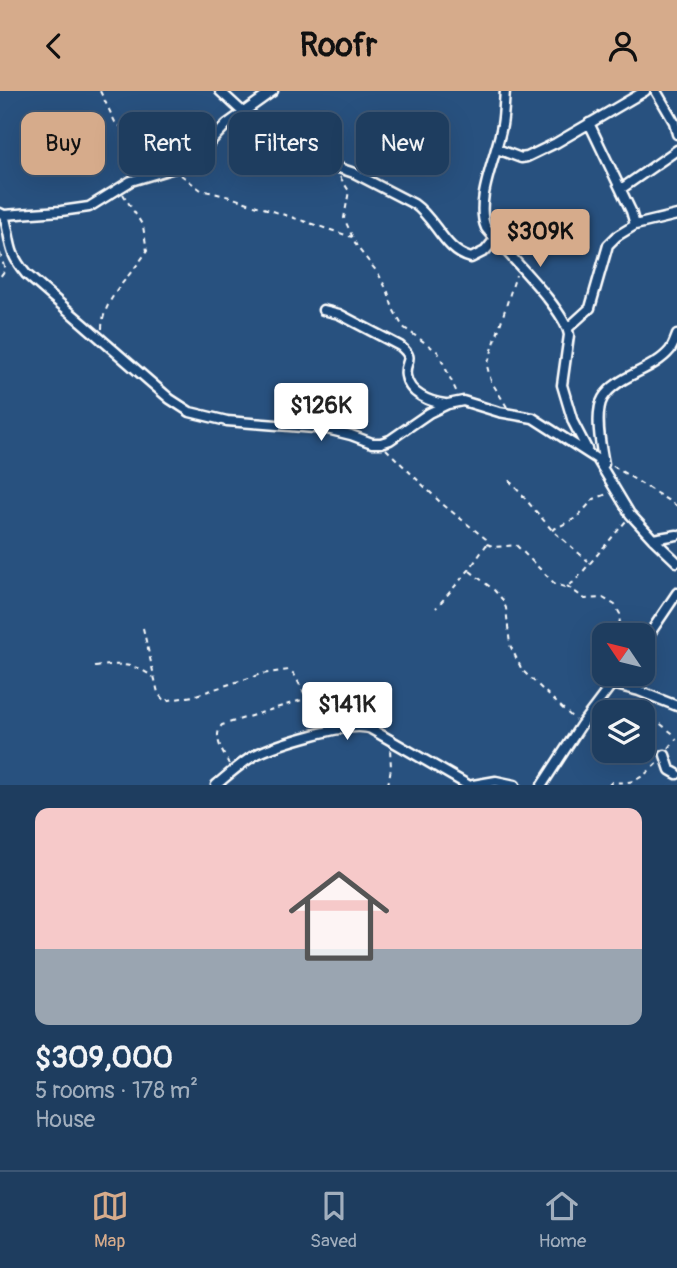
<!DOCTYPE html>
<meta charset="utf-8">
<style>
body{margin:0;font-family:Pangolin,sans-serif;background:#264465;color:#f1f3f6;height:100vh;display:flex;flex-direction:column;font-size:26px;white-space:nowrap}
*{box-sizing:border-box;margin:0}
p{font-size:23px;color:#a1aebd}
.icon{flex:none;width:38px;height:38px;fill:none;stroke:currentColor;stroke-width:2;stroke-linecap:round;stroke-linejoin:round}
.map{position:relative;height:694px;overflow:hidden}
.panel{display:flex;flex-direction:column;background:#1e3d5f;flex:1}
.panel>*{flex:none}
.guide{position:absolute;left:21px;top:21px;width:635px;height:63px;display:flex;gap:14px}
.needle{width:46px;rotate:305deg}
.buttons{position:absolute;left:592px;top:532px;display:grid;gap:14px}
.buttons a{display:grid;place-items:center;width:63px;height:63px;border-radius:14px;background:#1e3d5f;box-shadow:0 7px 28px #0002,0 0 0 2px #3c5674;font-size:35px}
.price{position:absolute;translate:-50% -60px;padding:0 16px;border-radius:7px;background:#fff;color:#222;font-size:23px;line-height:46px;filter:drop-shadow(0 2px 4px #0008)}
.price::after{content:'';position:absolute;left:50%;top:42px;width:21px;height:16px;margin-left:-10px;background:inherit;clip-path:polygon(0 0,100% 0,50% 100%)}
.price.active{background:#d6ab8b;color:#111}
ul{padding:0;list-style:none}
li{display:grid;align-content:center;gap:14px;height:371px;padding:0 35px}
li+li{border-top:2px solid #3c5674}
li span{display:grid;place-items:center;height:217px;border-radius:14px;color:#555}
li>.icon{margin-inline-start:auto}
span .icon{width:126px;height:126px;fill:#fffc;stroke-width:1}
li b{font-size:30px}
.pill{padding:0 24px;border-radius:14px;background:#1e3d5f;box-shadow:0 7px 28px #0002,0 0 0 2px #3c5674;font-size:24px;line-height:63px}
.pill.active{background:#d6ab8b;color:#111}
header{display:flex;justify-content:space-between;align-items:center;height:91px;padding:0 35px;background:#d6ab8b;color:#111;font-size:32px;font-weight:800}
.menu{display:flex;justify-content:space-around;align-items:center;height:98px;border-top:2px solid #3c5674;background:#1e3d5f;font-size:19px;color:#a1aebd}
.menu a{display:grid;justify-items:center;gap:4px}
.menu .active{color:#d6ab8b}
.map>svg:first-child{display:block}
</style>
<header><svg class="icon" aria-label="back" viewBox="0 0 24 24"><path d="M15 5l-7 7 7 7"/></svg>Roofr<svg class="icon" aria-label="person" viewBox="0 0 24 24"><circle cx="12" cy="8" r="4"/><path d="M4 21q1-7 8-7t8 7"/></svg></header>
<div class="map">
<svg width="677" height="694" viewBox="0 0 677 694">
<rect width="100%" height="100%" fill="#28517f"/>
<filter id="ink" filterUnits="userSpaceOnUse"><feTurbulence type="fractalNoise" baseFrequency=".0143" numOctaves="2"/><feDisplacementMap in="SourceGraphic" scale="14" xChannelSelector="R" yChannelSelector="G"/><feConvolveMatrix kernelMatrix="1 2 1 2 8 2 1 2 1" color-interpolation-filters="sRGB"/></filter>
<g filter="url(#ink)">
<g fill="none" stroke-linecap="round" stroke-linejoin="round">
<defs>
<path id="street" d="M220 0 260 37 292 58 312 68 354 82 414 113C436 128 444 160 471 167L485 160 495 148
M505 0C504 11 504 23 502 34 497 65 474 109 486 137 505 161 565 218 569 244L562 294 573 331 587 358
M656 0 674 31 677 43
M497 58 521 67 527 66 556 52 645 0
M621 98 677 59
M0 122 4 124C12 150 6 159 26 183L170 308 190 321 227 330 327 338 351 344 372 352H381L390 349 429 322 448 313 463 310 499 321 533 327 597 368 630 423 653 448 677 471
M4 124 61 120 89 116 131 90 181 75 198 64 227 33 273 0
M635 134 677 124
M323 219 339 223 400 255C417 269 403 270 406 285 409 303 430 311 445 313
M568 237 590 217 608 154 617 145 635 134 631 120 589 32
M604 373C601 357 594 322 603 307 617 284 653 280 670 259 673 255 675 249 677 244
M653 448 677 444
M642 554 677 502
M612 593 620 583
M665 664 670 679 677 683
M216 694C228 684 241 672 255 664 275 654 352 629 371 638L468 694
M473 694 496 690 515 694
M542 694 581 634 612 593 639 600 677 615"/>
</defs>
<!-- street casing -->
<use href="#street" stroke="#fff" stroke-width="13"/>
<!-- path -->
<path stroke="#fff" stroke-width="2" stroke-dasharray="5 5" stroke-linecap="butt" d="M100 0 115 31 163 71
M181 84 201 99 230 106 352 146
M340 86 349 100 344 127 357 156 378 182 388 201 393 218 403 236 438 261 458 304
M0 162 5 179 0 186
M102 238C102 208 132 184 147 160L143 135 123 103
M507 316 491 290 487 275 516 184
M386 358 441 412 486 448 487 453 469 479 436 517
M613 375 677 415
M509 389 552 439 588 470
M552 439 576 427 594 408 607 403
M487 453 495 456 516 454 555 493 565 496 574 491 626 430
M470 480 494 499 502 508 506 517 510 554 522 579 575 629
M567 495 585 508 603 507 615 514 620 523 619 544
M143 537 158 602 164 610 193 605 261 583 289 579 294 583 321 634
M95 576C118 572 134 572 153 586
M643 610 649 624 676 645
M669 657 677 647
M229 673C223 662 212 645 222 634L305 608
M388 694 391 677 390 657
M609 694 612 691C635 694 643 686 659 670"/>
<!-- street -->
<use href="#street" stroke="#1f4a7a" stroke-width="8"/>
</g>
</g>
</svg>
<div class="buttons">
<a><svg class="needle" viewBox="-14 -14 28 28"><path d="M0-13l5 13h-10z" fill="#e53935"/><path d="M0 13l5-13h-10z" fill="#a1aebd"/></svg></a>
<a><svg class="icon" aria-label="layers" viewBox="0 0 24 24"><path d="M12 4l9 5-9 5-9-5zM3 14l9 5 9-5"/></svg></a>
</div>
<b class="price active" style="left:540px;top:178px">$309K</b>
<b class="price" style="left:321px;top:352px">$126K</b>
<b class="price" style="left:347px;top:651px">$141K</b>
<div class="guide">
<a class="pill active">Buy</a>
<a class="pill">Rent</a>
<a class="pill">Filters</a>
<a class="pill">New</a>
</div>
</div>
<section class="panel">
<ul>
<li><span style="background:linear-gradient(#f6c9c9 65%,#9aa5b1 0)"><svg class="icon" aria-label="home" viewBox="0 0 24 24"><path d="M3 11l9-7 9 7M6 9v11h12V9"/></svg></span><div><b>$309,000</b><p>5 rooms · 178 m²</p><p>House</p></div></li>
</ul>
</section>
<nav class="menu">
<a class="active"><svg class="icon" aria-label="map" viewBox="0 0 24 24"><path d="M3 6l6-2 6 2 6-2v14l-6 2-6-2-6 2zM9 4v14M15 6v14"/></svg>Map</a>
<a><svg class="icon" aria-label="saved" viewBox="0 0 24 24"><path d="M7 4h10v16l-5-4-5 4z"/></svg>Saved</a>
<a><svg class="icon" aria-label="home" viewBox="0 0 24 24"><path d="M3 11l9-7 9 7M6 9v11h12V9"/></svg>Home</a>
</nav>
